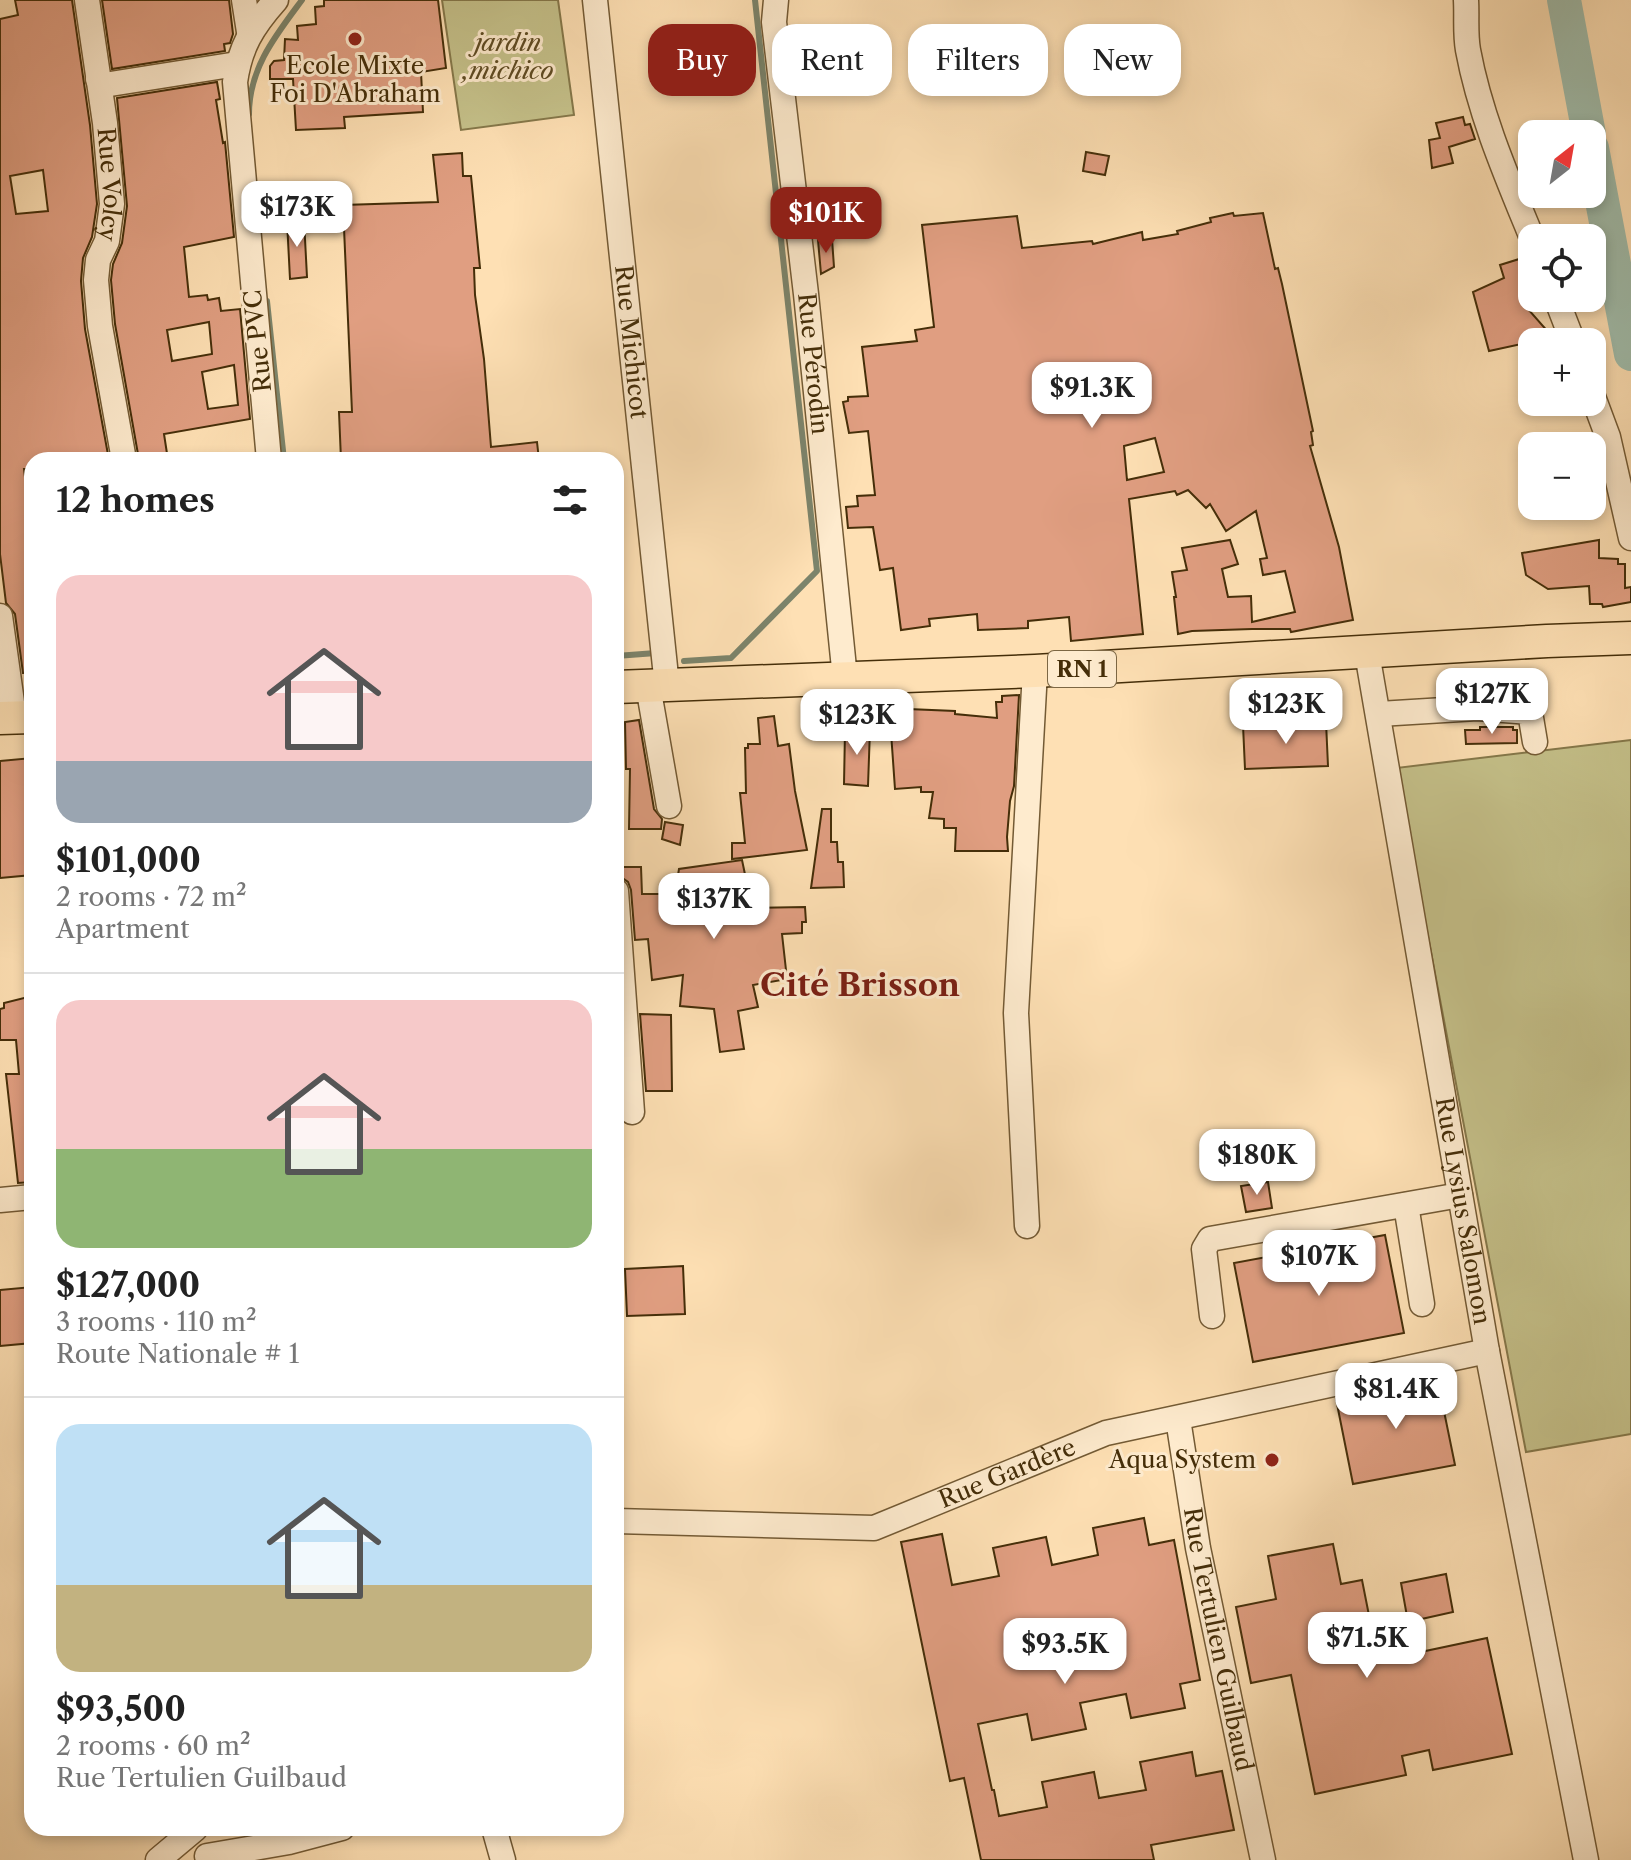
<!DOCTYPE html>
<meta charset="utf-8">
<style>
body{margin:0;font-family:"Libre Caslon Text",serif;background:#f6f6f6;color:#222;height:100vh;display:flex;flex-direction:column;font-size:30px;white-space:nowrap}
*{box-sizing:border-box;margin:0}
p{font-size:26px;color:#767676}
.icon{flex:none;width:44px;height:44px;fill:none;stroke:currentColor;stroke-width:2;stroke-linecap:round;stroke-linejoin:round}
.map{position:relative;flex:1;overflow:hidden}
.side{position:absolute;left:24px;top:452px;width:600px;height:1384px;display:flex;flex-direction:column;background:#fff;border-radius:24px;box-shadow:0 4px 12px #0003}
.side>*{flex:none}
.banner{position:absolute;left:648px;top:24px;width:760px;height:72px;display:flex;gap:16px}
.needle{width:52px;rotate:31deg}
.fabs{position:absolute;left:1518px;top:120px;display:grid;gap:16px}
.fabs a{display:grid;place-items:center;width:88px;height:88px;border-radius:16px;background:#fff;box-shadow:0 4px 12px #0003;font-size:40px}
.price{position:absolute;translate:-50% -68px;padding:0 18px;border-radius:16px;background:#fff;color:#222;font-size:26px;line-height:52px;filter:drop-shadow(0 2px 4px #0008)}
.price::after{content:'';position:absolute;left:50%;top:48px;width:24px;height:18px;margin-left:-12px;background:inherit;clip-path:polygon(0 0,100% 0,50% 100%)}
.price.active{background:#8f2418;color:#fff}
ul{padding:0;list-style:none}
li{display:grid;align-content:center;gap:16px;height:424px;padding:0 32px}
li+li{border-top:2px solid #e0e0e0}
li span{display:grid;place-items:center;height:248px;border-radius:24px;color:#555}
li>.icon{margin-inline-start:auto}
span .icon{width:144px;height:144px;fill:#fffc;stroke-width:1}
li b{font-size:34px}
h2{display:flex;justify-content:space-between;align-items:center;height:96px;padding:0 32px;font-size:34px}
.pill{padding:0 28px;border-radius:24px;background:#fff;box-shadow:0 4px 12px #0003;font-size:28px;line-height:72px}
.pill.active{background:#8f2418;color:#fff}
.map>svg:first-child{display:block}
</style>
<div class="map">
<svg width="1631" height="1860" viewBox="0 0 1631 1860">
<rect width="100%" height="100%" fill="#fee0b4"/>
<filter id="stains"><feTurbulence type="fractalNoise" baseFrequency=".0025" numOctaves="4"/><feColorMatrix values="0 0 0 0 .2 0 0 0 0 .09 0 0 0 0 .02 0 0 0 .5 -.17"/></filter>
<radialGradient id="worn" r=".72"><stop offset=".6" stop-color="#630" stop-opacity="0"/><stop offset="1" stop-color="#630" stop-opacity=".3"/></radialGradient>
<!-- green -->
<path fill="#c5c18a" stroke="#85784a" stroke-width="2" d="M442 0H558L574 115 461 130Z
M1631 740V1434L1526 1452 1396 768Z"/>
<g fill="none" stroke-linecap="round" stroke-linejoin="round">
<!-- stream -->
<path stroke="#7c846b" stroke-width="6" d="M249 114C249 68 276 35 302 0
M267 301 284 460
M616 656 656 653
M684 661 731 658 817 571 755 0"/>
<!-- river -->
<path stroke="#a0bdac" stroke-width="34" d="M1564 0 1589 134
M1592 148 1631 354"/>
</g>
<!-- building -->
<path fill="#e09e81" stroke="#452e09" stroke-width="2" fill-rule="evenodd" d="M15 0H72L90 125 97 204 92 237 83 258 81 281 85 329 109 460H32V469H24L30 520H32V673H23L15 614 6 603 0 554V19L18 15ZM43 170 48 211 16 214 10 176Z
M102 0H229L233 34 230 43 224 44 225 51 112 69Z
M324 0H438L446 68 421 72 423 112 344 117 345 128 296 130 293 79H270V66L274 61 284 60 285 39 298 40 297 26 316 24 315 7 324 6Z
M217 82 220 99 216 100 223 143 225 142 234 237 184 247 189 297 207 295 208 300 219 298 221 311 240 309 250 419 164 434 168 460H139L115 324 111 280 113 264 122 243 127 206 117 98ZM209 322 212 354 172 361 167 330ZM234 365 238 405 208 409 202 372Z
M1463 117 1465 125 1470 124 1475 139 1449 147 1453 163 1432 168 1429 140 1440 138 1436 123Z
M1086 152 1109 156 1105 175 1083 171Z
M462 153 463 176H471L480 268H474L475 295 484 359 491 447 537 442 539 460H341L339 412H352L343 205 438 202 433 155Z
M1233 213 1234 216 1263 213 1275 269 1278 268 1282 284 1313 431 1311 432 1313 445 1310 446 1339 547 1353 620 1291 632 1290 629H1252L1192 631 1178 634 1174 597H1176L1172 572 1187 570 1182 548 1230 540 1238 564 1222 569 1228 597 1251 596 1252 622 1295 612 1285 571 1263 575 1260 559 1267 558 1256 511 1226 531 1210 504 1206 508 1188 490 1177 495 1175 491 1129 499 1143 634 1071 641 1069 617 1028 621V628L978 630 977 614 929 619 930 626 901 630 893 568 880 570 873 527 848 528 846 507 858 506 857 496 875 495 868 431 849 433 843 402 848 401V397L868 396 862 347 917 341 915 330 934 327 922 225 1017 216 1022 248 1092 241 1093 244 1142 232 1143 240 1178 234 1177 231 1211 222 1210 218ZM1155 438 1164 472 1127 480 1124 446Z
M304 220 307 277 290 279 287 221Z
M832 239 834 267 821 274 818 240Z
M1532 255V307L1527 308 1557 342H1531L1489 351 1473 292 1504 278 1500 265Z
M1599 540V558L1618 559V564H1625V588L1631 587V602L1603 607 1602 604H1590L1589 586 1548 589 1526 575 1522 553Z
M1019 695 1014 786 1010 801 1007 837 1008 851H955L956 828H944V819L929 818 933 792H921V787L895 789 889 704 907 702 908 709 955 711V714L997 718 996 702H1002V696Z
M774 716 778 746 789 744 795 791 807 850 732 859V843H745L740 793H746L745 748H748V744H760L758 718Z
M639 720 654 809 662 819 661 829H629L630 769H626L625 722Z
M1326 722 1328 766 1245 769 1243 725Z
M1480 727H1513V730H1517V743L1466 744 1465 730H1480Z
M870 729 868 786 844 784 845 731Z
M32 758V875L0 878V761Z
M822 809H831V842H837L838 862H843L844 887 811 888Z
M665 822 683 825 680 845 662 839Z
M742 860 752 908 805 907 806 922H802V933L782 934 787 979 753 985 758 1007 738 1011 744 1049 720 1052 714 1009 680 1006 683 975 652 980 648 939 635 940 631 890 628 882 621 877V867H641L642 894H675L679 869Z
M32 996V1182L18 1183 6 1074H19L16 1040H0V1009L4 1008V1003Z
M640 1014 671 1015 672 1091H646Z
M1268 1182 1272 1208 1246 1212 1241 1186Z
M1385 1235 1404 1333 1253 1362 1234 1263Z
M683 1266 685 1314 627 1316 625 1269Z
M32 1287V1343L0 1346V1290Z
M1437 1377 1455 1465 1353 1484 1336 1399Z
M1144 1518 1149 1545 1174 1540 1200 1680 1180 1684 1185 1708 1131 1718 1126 1694 1080 1703 1086 1729 1032 1740 1027 1714 978 1724 992 1790H994L999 1816 1047 1807 1042 1782 1094 1772 1099 1798 1146 1790 1140 1762 1192 1752 1196 1776 1222 1771 1234 1830 1151 1845 1154 1860H981L964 1778 950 1781 901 1542 942 1534 952 1585 999 1576 993 1548 1046 1537 1052 1565 1098 1555 1093 1528Z
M1333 1544 1341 1584 1362 1580 1378 1661 1487 1638 1512 1754 1433 1770 1429 1750 1402 1756 1406 1775 1315 1794 1291 1675 1251 1683 1236 1607 1276 1599 1268 1556Z
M1446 1574 1453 1612 1408 1622 1401 1583Z"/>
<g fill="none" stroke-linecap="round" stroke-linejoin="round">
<defs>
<g id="minor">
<path id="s1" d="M87 0 105 123 112 204 107 241 98 260 96 280 100 326 124 460"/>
<path d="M244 0 249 32"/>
<path id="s2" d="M595 0 667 686"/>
<path id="s3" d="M776 0 774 22 806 294 845 678"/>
<path d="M1466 0C1467 17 1465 33 1468 50 1480 115 1507 177 1532 238"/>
<path d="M98 79 104 85 237 64"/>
<path d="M1556 298 1573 342"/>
<path d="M1592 394 1608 437 1631 538"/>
<path d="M269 460 235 82C240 47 252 27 276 0"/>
<path d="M0 616 14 717"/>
<path id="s4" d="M1367 653 1487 1351 1586 1860"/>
<path d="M648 686 669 806"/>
<path d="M1379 714 1477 708 1530 712 1535 742"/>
<path d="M616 891 632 1112"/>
<path d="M0 1200 32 1197"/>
<path d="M1406 1205 1422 1304"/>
<path d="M1027 1226 1016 1013 1035 671"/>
<path d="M1212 1316 1204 1249 1210 1239 1460 1195"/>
<path id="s5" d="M1178 1419 1198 1548 1263 1860"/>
<path id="s6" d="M616 1521 874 1528 1106 1433 1487 1351"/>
<path d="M494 1828 503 1860"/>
<path d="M207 1856 289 1842 342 1828"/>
<path d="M158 1860 195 1829"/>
</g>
<path id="major" d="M616 687 1035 671 1547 641 1631 638
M0 718 32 717"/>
</defs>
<!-- minor casing -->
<use href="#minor" stroke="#735a34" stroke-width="27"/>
<!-- major casing -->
<use href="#major" stroke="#452e09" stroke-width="35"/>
<!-- minor -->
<use href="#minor" stroke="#feebce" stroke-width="24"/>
<!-- major -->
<use href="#major" stroke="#fee0b4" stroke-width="32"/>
</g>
<!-- markers -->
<g fill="#8f2418" stroke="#feebce" stroke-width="3">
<circle cx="355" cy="39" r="8"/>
<circle cx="1272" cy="1460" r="8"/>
</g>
<g text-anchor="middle" stroke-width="6" stroke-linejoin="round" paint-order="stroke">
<!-- shield labels -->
<rect fill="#feebce" stroke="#7c6744" stroke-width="2" x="1048" y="651" width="68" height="36" rx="6"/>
<g font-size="22" font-weight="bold" fill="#452e09">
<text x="1082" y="677">RN 1</text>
</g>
<!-- park labels -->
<g font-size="24" font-style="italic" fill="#5f4b23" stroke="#feebce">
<text x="508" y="51">jardin<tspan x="508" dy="28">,michico</tspan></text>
</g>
<!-- poi labels -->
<g font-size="24" fill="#452e09" stroke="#feebce">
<text x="355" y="74">Ecole Mixte<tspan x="355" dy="28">Foi D'Abraham</tspan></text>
<text x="1256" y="1468" text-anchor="end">Aqua System</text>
</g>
<!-- street labels -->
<g font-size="24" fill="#452e09" stroke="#feebce">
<text dy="8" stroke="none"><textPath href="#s1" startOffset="186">Rue Volcy</textPath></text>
<text transform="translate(258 341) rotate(-96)" y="8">Rue PVC</text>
<text dy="8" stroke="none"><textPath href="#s2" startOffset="344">Rue Michicot</textPath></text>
<text dy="8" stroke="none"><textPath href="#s3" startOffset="366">Rue Pérodin</textPath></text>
<text dy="8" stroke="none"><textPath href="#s4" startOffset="566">Rue Lysius Salomon</textPath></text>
<text dy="8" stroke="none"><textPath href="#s6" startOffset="402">Rue Gardère</textPath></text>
<text dy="8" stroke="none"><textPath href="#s5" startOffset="224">Rue Tertulien Guilbaud</textPath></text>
</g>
<!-- district labels -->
<g font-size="32" font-weight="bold" fill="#7a1f14" stroke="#feebce">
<text x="860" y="996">Cité Brisson</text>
</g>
</g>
<rect width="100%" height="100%" filter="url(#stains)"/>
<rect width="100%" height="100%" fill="url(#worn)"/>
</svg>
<div class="fabs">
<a><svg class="needle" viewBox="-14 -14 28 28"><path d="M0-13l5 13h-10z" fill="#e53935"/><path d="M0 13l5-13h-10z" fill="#767676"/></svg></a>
<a><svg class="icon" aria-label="locate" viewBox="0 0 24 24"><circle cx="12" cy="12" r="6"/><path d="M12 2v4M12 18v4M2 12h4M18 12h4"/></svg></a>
<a>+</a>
<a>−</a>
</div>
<b class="price" style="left:297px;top:249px">$173K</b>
<b class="price active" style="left:826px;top:255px">$101K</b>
<b class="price" style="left:1092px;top:430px">$91.3K</b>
<b class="price" style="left:1492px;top:736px">$127K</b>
<b class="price" style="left:1286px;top:746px">$123K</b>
<b class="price" style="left:857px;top:757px">$123K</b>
<b class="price" style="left:714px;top:941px">$137K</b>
<b class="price" style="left:1257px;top:1197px">$180K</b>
<b class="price" style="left:1319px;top:1298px">$107K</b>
<b class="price" style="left:1396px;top:1431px">$81.4K</b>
<b class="price" style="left:1367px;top:1680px">$71.5K</b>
<b class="price" style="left:1065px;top:1686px">$93.5K</b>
<div class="banner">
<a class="pill active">Buy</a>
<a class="pill">Rent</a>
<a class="pill">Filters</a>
<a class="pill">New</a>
</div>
<section class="side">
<h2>12 homes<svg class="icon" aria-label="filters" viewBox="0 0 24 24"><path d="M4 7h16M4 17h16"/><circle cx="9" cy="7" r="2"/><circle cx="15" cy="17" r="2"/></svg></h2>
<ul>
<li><span style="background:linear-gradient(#f6c9c9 75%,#9aa5b1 0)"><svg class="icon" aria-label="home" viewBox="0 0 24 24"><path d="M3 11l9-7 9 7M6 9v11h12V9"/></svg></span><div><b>$101,000</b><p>2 rooms · 72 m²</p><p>Apartment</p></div></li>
<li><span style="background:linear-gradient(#f6c9c9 60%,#8fb573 0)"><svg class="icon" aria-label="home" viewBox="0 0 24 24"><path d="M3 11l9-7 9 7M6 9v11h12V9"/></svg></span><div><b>$127,000</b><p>3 rooms · 110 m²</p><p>Route Nationale # 1</p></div></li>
<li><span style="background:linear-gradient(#bfe0f5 65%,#c2b280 0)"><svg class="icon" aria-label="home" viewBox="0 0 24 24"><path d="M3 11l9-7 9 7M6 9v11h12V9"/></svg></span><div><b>$93,500</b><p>2 rooms · 60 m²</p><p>Rue Tertulien Guilbaud</p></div></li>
</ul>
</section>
</div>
